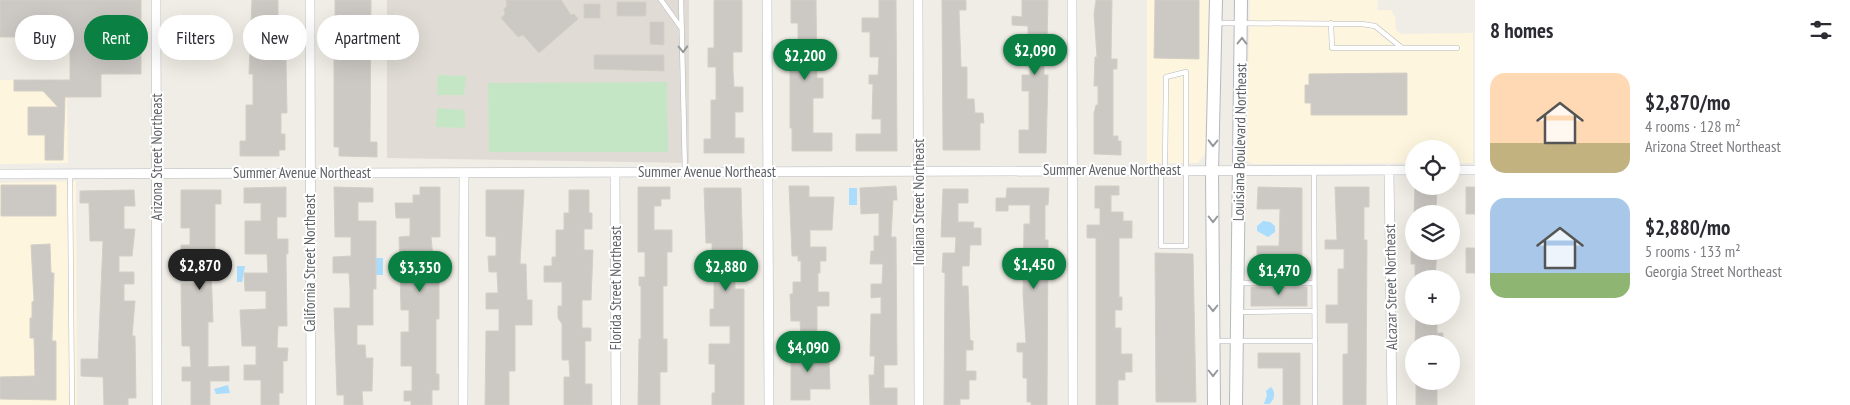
<!DOCTYPE html>
<meta charset="utf-8">
<style>
body{margin:0;font-family:"PT Sans Narrow",sans-serif;background:#f7f7f7;color:#2b2b33;height:100vh;display:flex;flex-direction:column;font-size:19px;white-space:nowrap}
*{box-sizing:border-box;margin:0}
p{font-size:16px;color:#7c7c81}
.icon{flex:none;width:28px;height:28px;fill:none;stroke:currentColor;stroke-width:2;stroke-linecap:round;stroke-linejoin:round}
.map{position:relative;flex:1;overflow:hidden}
.side{display:flex;flex-direction:column;background:#fff;width:375px}
.side>*{flex:none}
.banner{position:absolute;left:15px;top:15px;width:475px;height:45px;display:flex;gap:10px}
.buttons{position:absolute;left:1405px;top:140px;display:grid;gap:10px}
.buttons a{display:grid;place-items:center;width:55px;height:55px;border-radius:50%;background:#fff;box-shadow:0 5px 20px #0002;font-size:25px}
.price{position:absolute;translate:-50% -42px;padding:0 11px;border-radius:18px;background:#0b8043;color:#fff;font-size:16px;line-height:32px;filter:drop-shadow(0 1px 2px #0008)}
.price::after{content:'';position:absolute;left:50%;top:30px;width:15px;height:11px;margin-left:-8px;background:inherit;clip-path:polygon(0 0,100% 0,50% 100%)}
.price.current{background:#222;color:#fff}
ul{padding:0;list-style:none}
li{display:flex;align-items:center;gap:15px;height:125px;padding:0 15px}
li span{display:grid;place-items:center;flex:none;width:140px;height:100px;border-radius:15px;color:#555}
li>.icon{margin-inline-start:auto}
span .icon{width:60px;height:60px;fill:#fffc;stroke-width:1}
li b{font-size:21px}
h2{display:flex;justify-content:space-between;align-items:center;height:60px;padding:0 15px;font-size:21px}
.tag{padding:0 18px;border-radius:22px;background:#fff;box-shadow:0 5px 20px #0002;font-size:18px;line-height:45px}
.tag.current{background:#0b8043;color:#fff}
main{display:flex;flex:1;min-height:0}
.map>svg:first-child{display:block}
</style>
<main>
<div class="map">
<svg width="1475" height="405" viewBox="0 0 1475 405">
<rect width="100%" height="100%" fill="#f0ede6"/>
<!-- commercial -->
<path fill="#fdf5de" d="M1147 0H1209L1205 154 1198 163H1147Z
M1250 0H1378L1377 10H1391L1395 17 1396 30 1401 34 1473 33V163H1451V149H1414V163L1254 164 1246 161Z
M0 80H63L67 95 68 163 0 164Z
M76 181 77 405H0V183Z"/>
<!-- education -->
<path fill="#e0dcd5" d="M387 0H689V163L387 158Z"/>
<!-- green -->
<path fill="#c5e6c4" d="M438 75 466 76 464 95H437Z
M667 82 668 152H489L488 83Z
M437 108 465 110V128L436 127Z"/>
<!-- water -->
<path fill="#a9dcfd" d="M849 188H857V205H849Z
M1263 221 1270 222 1275 226V232L1268 237 1257 231V226Z
M376 258H383V275H376Z
M237 266H245L242 282H237Z
M228 385 230 393 216 394 214 389Z
M1271 387C1276 392 1275 400 1269 404H1264L1267 395 1266 391Z"/>
<!-- building -->
<path fill="#ccc8c4" stroke="#d4cfc5" d="M0 0H141V74H101V97H65L63 160H45V135H28V107H58L43 91H14V80H70V37H0Z
M252 0H278V19H287V36H272V57H286L287 113H281V134H285V150H279V156H240V141H246V105H253V74H249Z
M335 0H371L370 142H377V157L339 156V147H334V58H349V31H335Z
M506 0H561L571 15 574 14 578 19 539 53 523 35 518 37 501 18 505 14 504 9 507 6Z
M714 0H742V52H733V70L734 87H743V112H735V138H744V153H704V139H711V100H716V67H708V48H714Z
M791 0H816L817 78H823V98H813V133H832V151H792V128H790V72L791 41H798V23H791Z
M879 0H896L897 151H856V134H881V119H872L873 84H869V75H878L879 57H870V32H862V18H879Z
M942 0H966V10H959L961 67H967V99H974L975 113H983L984 123H980V150H943Z
M1022 0H1048L1047 42H1044V75H1048L1046 153H1019V130H1029V91H1022V75H1030V42H1028V26L1012 25V16L1022 17Z
M1096 0H1112L1111 59H1117V69H1113V136H1118V141H1121V155L1094 154V113L1096 105H1098V86H1094L1095 57H1097L1094 14Z
M1155 0H1199V59L1154 58Z
M617 2H646V16H617Z
M584 4H600V18H584Z
M650 22H664V45L650 44Z
M594 55H664V71L594 69Z
M1407 73V115H1311V103H1305V85H1309V74Z
M1 185H56V216H1Z
M789 186H809V197H834L832 230H810V247H826V261H820V273H818V292H829V306H817V339H801L800 321H791L790 294H793V282H801V261H798V256H792Z
M896 186 897 200H893L891 237H896L897 365H884V388H897V405H870L869 375H874L875 356H870L871 314H881V297L871 298V284H882L883 264H870L871 251H874V236H879V213L861 214 860 188Z
M1095 186H1119V195H1111V212H1123V221H1132V238H1119V297H1122V310H1115V328H1121V354H1132V372H1125V380H1118V405H1096V238H1087V225H1100V208H1095Z
M286 187V217H277V239H288V254H286L287 326H278L277 348H288L287 361H283V393H279V405H261V380H244V365H256V346H242L240 310 266 309V291H245L244 273H268L267 254H245V221H261V203H244V188Z
M334 187 373 188V202H358V221H376V289H373V325H357V345H365L366 358H373L372 391H362L363 405H344V395H337L334 308H350V290L349 273H333V257L351 256V237H335Z
M420 187H440V237H431L434 267H439V319H436V374H439V390H432V405H411V401H404V391H412V366H401V332H409V310H401L399 237 410 236V218H396L395 203H413V195H420Z
M638 187H670V199H661V206H654V230H672V252H667V286H663V339H667V372H660V405H638L639 339H641V286H639V277H645V252H638Z
M1258 187 1302 188V268H1257V246H1279L1280 209H1257Z
M1335 187H1369V207H1364V240H1367L1366 405H1343V354H1348V323H1326V305H1338V269H1344V249H1325V240H1337Z
M1415 187H1437L1436 214H1414Z
M1466 187H1475V214H1466Z
M704 188H741L743 261H729L730 280H735V289H744V405H712V393H715V364H709V344H730V326H710V309H714V276H705V267H712V243H706Z
M1007 188H1049L1048 205H1045V240H1048L1047 405H1031V402H1027V378H1023V352H1017V343H1026L1023 294 1024 224H1030V205H1008V211H996V198H1006Z
M943 189H968V203H958V222H974L973 228H981V245H970L969 266H962V286H968L970 340 973 341V350H966V371H976V380H969V399H960V405H944L945 273 942 272 943 253H955L956 237H941Z
M134 190 135 206H124V229H135L132 256H119V272H134V284H124V301H135L132 336H135L136 398H128V405H104L103 377 81 376V359H98L103 241H90L89 203H80V191Z
M181 190H221V204H215V253H219V268H211L213 322H208V367L229 366V381H210V405H191V381H182V367H191L190 346H182L181 284H197V260H181V245H190V228H181Z
M486 190H524L520 264H526L527 300H532V325H515V371H509V405H485L486 331H499V309H486V293H498L497 272H489L488 256H496V237L486 236Z
M569 190H589V213H592V229H584V250H593L591 300H582V328H591V341H585V384H592V405H564V377H570L569 360H562V324L558 318V306H562V282H544V266H552V257H556V230H564V213H569Z
M50 244 51 273H54L52 341H56V400L0 399V377L35 376 34 338H30V318H32V302L34 301 31 245Z
M1466 248H1475V273H1466Z
M1411 251H1437L1435 279H1415V264H1411Z
M1155 253 1193 254 1196 402H1156Z
M1251 287H1307V306H1251Z
M1416 316H1437V333H1443V343L1415 344Z
M791 347H808V356H829L830 389H810V400H791Z
M1258 353H1300V405H1283V368H1258Z
M1416 383H1437V405H1416Z"/>
<g fill="none" stroke-linecap="round" stroke-linejoin="round">
<defs>
<path id="service" d="M661 0 682 29
M681 0 685 172
M1217 23 1362 24 1375 26 1402 48
M1331 23 1332 48H1457
M1161 170V246H1186V72L1166 77 1165 170
M1314 170 1315 405
M70 173 72 405
M1239 283H1314
M1238 312 1314 311
M1216 341H1315"/>
<path id="minor" d="M156 0 157 405
M310 0 311 405
M767 0 769 405
M918 0 919 405
M1072 0 1073 405
M1389 170 1392 405
M1451 170H1475
M615 172 616 405
M0 174 1414 170
M463 405 464 174"/>
<path id="secondary" d="M1214 405 1212 171 1216 0
M1236 405 1241 0"/>
</defs>
<!-- service casing -->
<use href="#service" stroke="#b7b9bd" stroke-width="5.5"/>
<!-- minor casing -->
<use href="#minor" stroke="#b7b9bd" stroke-width="10"/>
<!-- secondary casing -->
<use href="#secondary" stroke="#b5b9bd" stroke-width="14"/>
<!-- service -->
<use href="#service" stroke="#fff" stroke-width="4.5"/>
<!-- minor -->
<use href="#minor" stroke="#fff" stroke-width="9"/>
<!-- secondary -->
<use href="#secondary" stroke="#fff" stroke-width="12"/>
</g>
<!-- one-way arrows -->
<defs><path id="oneway-chevron" d="M-2-3.5L2.5 0L-2 3.5" fill="none" stroke-width="1.6" stroke-linecap="round" stroke-linejoin="round" transform="scale(1.25)"/></defs>
<g stroke="#96999c">
<use href="#oneway-chevron" transform="translate(1242 41) rotate(-89)"/>
<use href="#oneway-chevron" transform="translate(683 49) rotate(88)"/>
<use href="#oneway-chevron" transform="translate(1213 143) rotate(91)"/>
<use href="#oneway-chevron" transform="translate(1213 219) rotate(90)"/>
<use href="#oneway-chevron" transform="translate(1213 308) rotate(90)"/>
<use href="#oneway-chevron" transform="translate(1213 373) rotate(90)"/>
</g>
<g text-anchor="middle" stroke-width="4" stroke-linejoin="round" paint-order="stroke">
<!-- street labels -->
<g font-size="15" fill="#5e6266" stroke="#fff">
<text transform="translate(1240 142) rotate(-89)" y="5">Louisiana Boulevard Northeast</text>
<text transform="translate(157 157) rotate(-90)" y="5">Arizona Street Northeast</text>
<text x="1112" y="175">Summer Avenue Northeast</text>
<text x="707" y="177">Summer Avenue Northeast</text>
<text x="302" y="178">Summer Avenue Northeast</text>
<text transform="translate(919 202) rotate(-90)" y="5">Indiana Street Northeast</text>
<text transform="translate(310 263) rotate(-90)" y="5">California Street Northeast</text>
<text transform="translate(1391 287) rotate(-91)" y="5">Alcazar Street Northeast</text>
<text transform="translate(616 288) rotate(-90)" y="5">Florida Street Northeast</text>
</g>
</g>
</svg>
<div class="buttons">
<a><svg class="icon" aria-label="locate" viewBox="0 0 24 24"><circle cx="12" cy="12" r="6"/><path d="M12 2v4M12 18v4M2 12h4M18 12h4"/></svg></a>
<a><svg class="icon" aria-label="layers" viewBox="0 0 24 24"><path d="M12 4l9 5-9 5-9-5zM3 14l9 5 9-5"/></svg></a>
<a>+</a>
<a>−</a>
</div>
<b class="price" style="left:1035px;top:76px">$2,090</b>
<b class="price" style="left:805px;top:81px">$2,200</b>
<b class="price" style="left:1034px;top:290px">$1,450</b>
<b class="price current" style="left:200px;top:291px">$2,870</b>
<b class="price" style="left:726px;top:292px">$2,880</b>
<b class="price" style="left:420px;top:293px">$3,350</b>
<b class="price" style="left:1279px;top:296px">$1,470</b>
<b class="price" style="left:808px;top:373px">$4,090</b>
<div class="banner">
<a class="tag">Buy</a>
<a class="tag current">Rent</a>
<a class="tag">Filters</a>
<a class="tag">New</a>
<a class="tag">Apartment</a>
</div>
</div>
<section class="side">
<h2>8 homes<svg class="icon" aria-label="filters" viewBox="0 0 24 24"><path d="M4 7h16M4 17h16"/><circle cx="9" cy="7" r="2"/><circle cx="15" cy="17" r="2"/></svg></h2>
<ul>
<li><span style="background:linear-gradient(#ffd9b3 70%,#c2b280 0)"><svg class="icon" aria-label="home" viewBox="0 0 24 24"><path d="M3 11l9-7 9 7M6 9v11h12V9"/></svg></span><div><b>$2,870/mo</b><p>4 rooms · 128 m²</p><p>Arizona Street Northeast</p></div></li>
<li><span style="background:linear-gradient(#a9c7e8 75%,#8fb573 0)"><svg class="icon" aria-label="home" viewBox="0 0 24 24"><path d="M3 11l9-7 9 7M6 9v11h12V9"/></svg></span><div><b>$2,880/mo</b><p>5 rooms · 133 m²</p><p>Georgia Street Northeast</p></div></li>
</ul>
</section>
</main>
